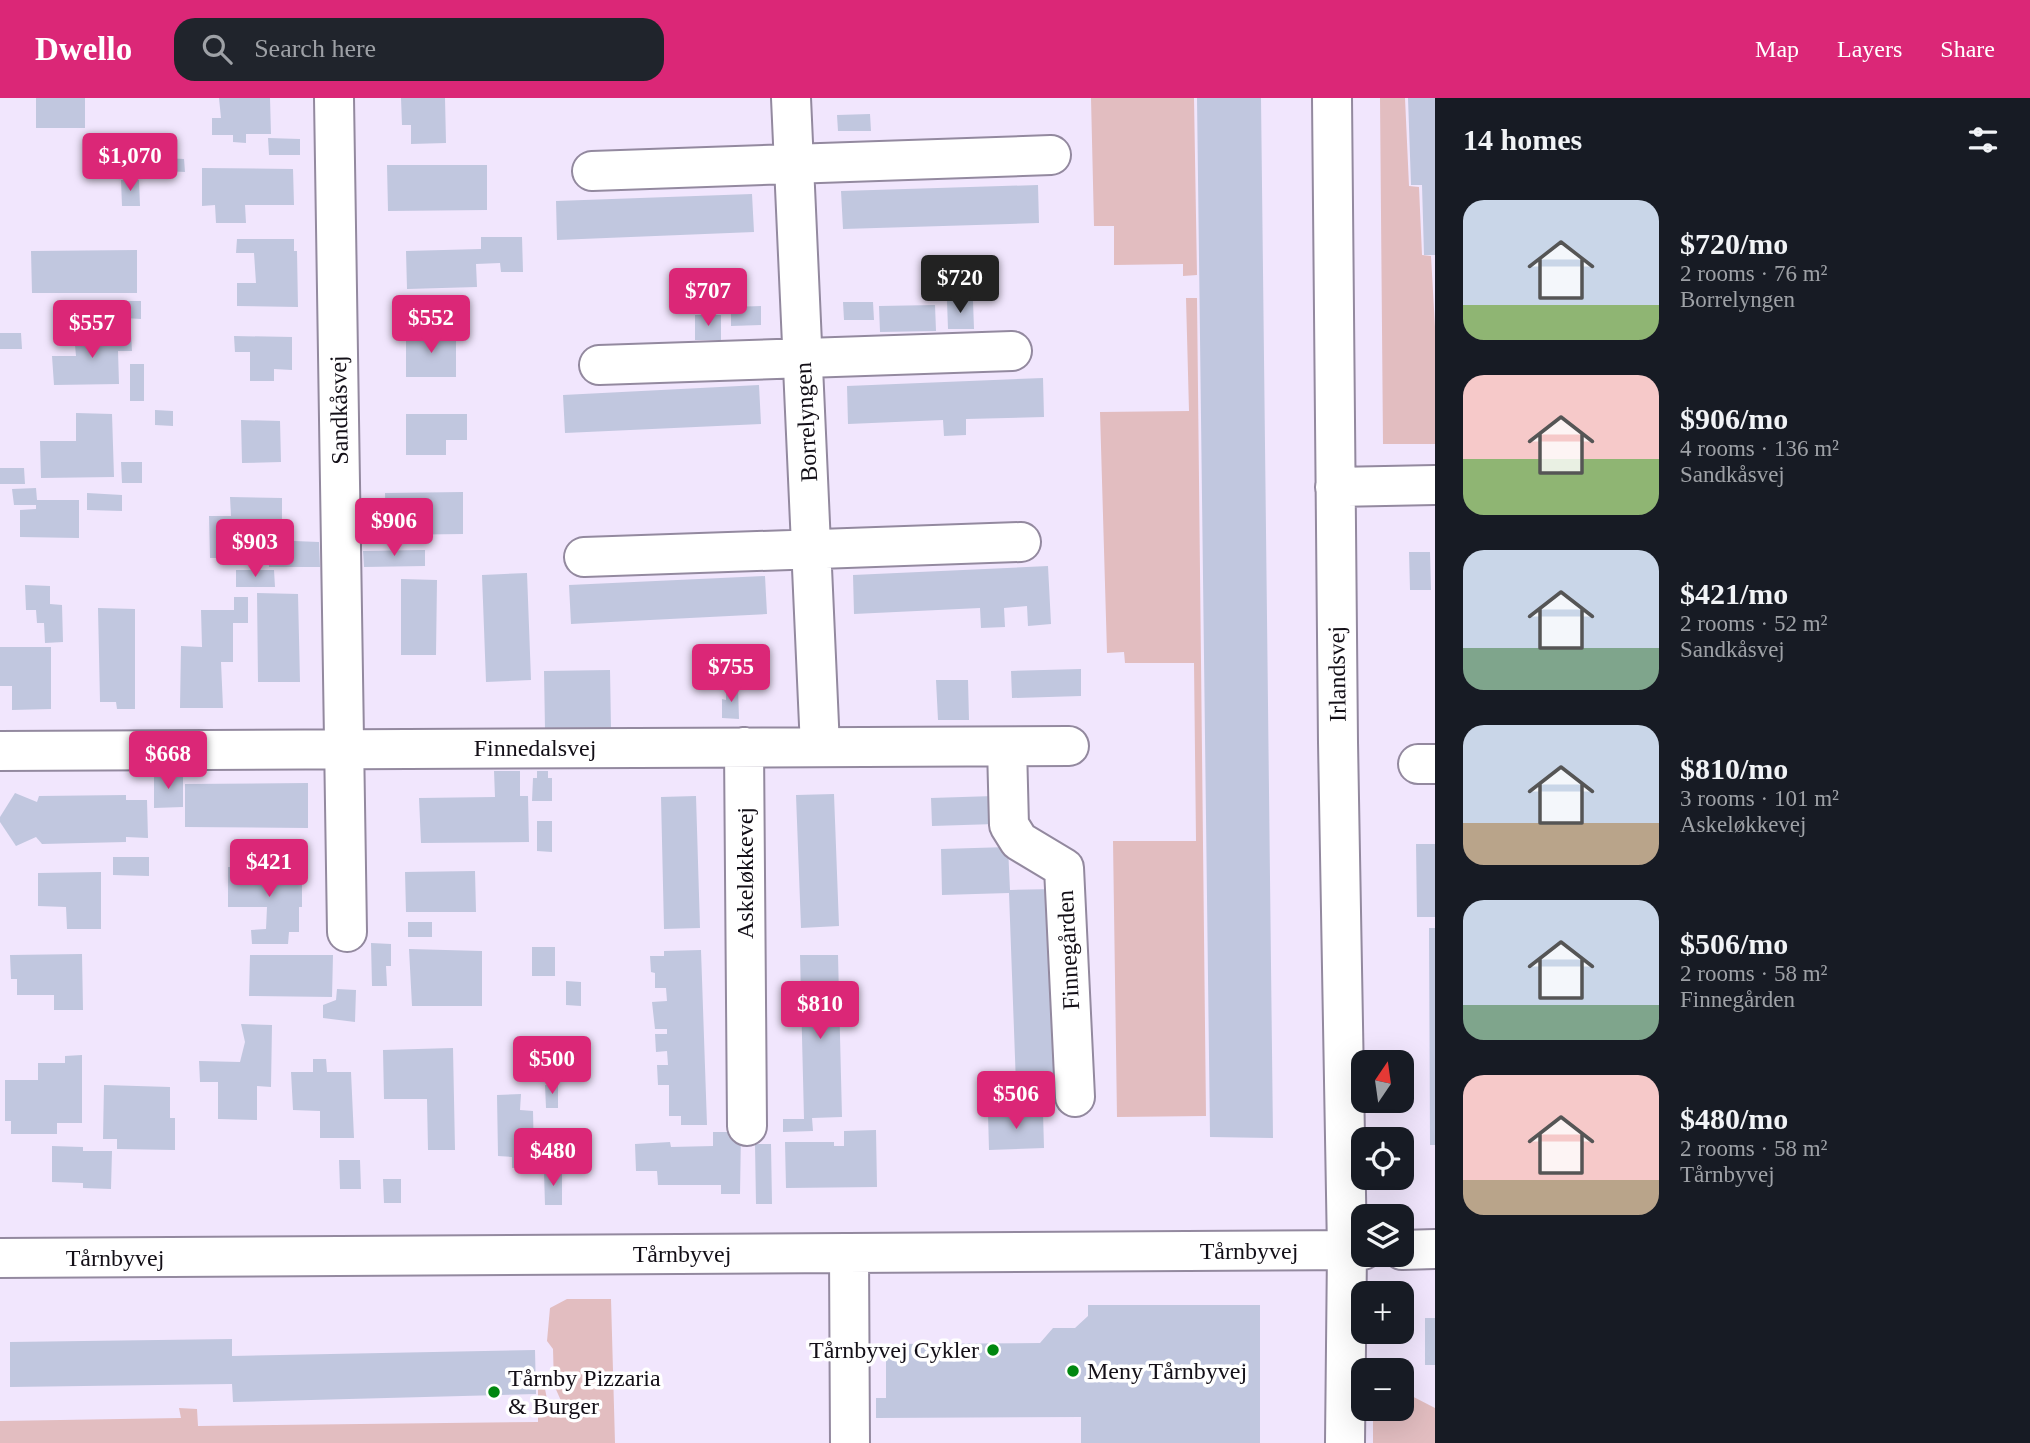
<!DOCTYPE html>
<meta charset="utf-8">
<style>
body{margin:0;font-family:"Times New Roman",serif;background:#20242c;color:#f1f3f6;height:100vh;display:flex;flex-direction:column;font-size:26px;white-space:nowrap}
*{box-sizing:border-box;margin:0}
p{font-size:23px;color:#9ea1a6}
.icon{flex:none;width:38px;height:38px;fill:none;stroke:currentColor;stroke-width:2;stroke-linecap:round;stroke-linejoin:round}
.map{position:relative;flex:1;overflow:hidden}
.side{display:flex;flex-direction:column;background:#171b24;width:595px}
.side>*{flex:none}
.needle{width:46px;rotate:13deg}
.tools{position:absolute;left:1351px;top:952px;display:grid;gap:14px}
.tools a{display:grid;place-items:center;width:63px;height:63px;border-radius:14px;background:#171b24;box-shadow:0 7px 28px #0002;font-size:35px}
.price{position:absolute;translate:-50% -60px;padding:0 16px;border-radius:7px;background:#db2777;color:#fff;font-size:23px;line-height:46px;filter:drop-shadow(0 2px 4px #0008)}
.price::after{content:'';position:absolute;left:50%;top:42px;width:21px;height:16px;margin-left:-10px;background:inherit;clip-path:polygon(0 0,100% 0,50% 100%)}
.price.selected{background:#222;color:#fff}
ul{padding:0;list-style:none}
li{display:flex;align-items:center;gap:21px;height:175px;padding:0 28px}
li span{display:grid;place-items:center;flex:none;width:196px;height:140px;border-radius:21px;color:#555}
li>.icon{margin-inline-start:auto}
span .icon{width:84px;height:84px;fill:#fffc;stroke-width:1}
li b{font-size:30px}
h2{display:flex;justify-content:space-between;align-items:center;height:84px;padding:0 28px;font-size:30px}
header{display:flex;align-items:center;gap:42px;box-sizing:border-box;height:98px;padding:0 35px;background:#db2777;color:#fff}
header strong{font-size:33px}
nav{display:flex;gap:38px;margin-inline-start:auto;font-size:24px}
.search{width:490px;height:63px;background:#20242c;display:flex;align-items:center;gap:18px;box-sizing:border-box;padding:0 24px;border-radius:21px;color:#9ea1a6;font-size:26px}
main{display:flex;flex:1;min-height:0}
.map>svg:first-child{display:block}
</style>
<header>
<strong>Dwello</strong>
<div class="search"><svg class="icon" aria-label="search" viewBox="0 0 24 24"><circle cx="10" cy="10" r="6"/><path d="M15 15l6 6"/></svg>Search here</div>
<nav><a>Map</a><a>Layers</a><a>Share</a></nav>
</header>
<main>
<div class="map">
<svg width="1435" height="1345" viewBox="0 0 1435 1345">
<rect width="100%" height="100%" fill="#f1e6fd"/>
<!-- green -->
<path fill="#e2bdc0" d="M1091 0H1194L1197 177 1183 178V166L1114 167V128H1094Z
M1380 0H1405L1409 88 1419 89 1422 157 1431 158 1435 229V346H1383Z
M1186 200H1197L1206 1018 1117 1019 1113 743H1196L1194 565H1125L1124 554 1107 555 1100 314 1189 313Z
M567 1201H611L615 1345H0V1323L181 1320 179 1310 197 1311 198 1328 538 1324V1286H544L547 1301 555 1314 562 1305 554 1287 553 1251 547 1243 550 1210Z
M1402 1293 1435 1310V1345H1373V1311H1402Z"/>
<!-- building -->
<path fill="#c1c7df" d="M36 0H85V30H36Z
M219 0H270L271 36H246V45L233 44V37H212V20H221Z
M401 0H445L446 45 411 46V27H402Z
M1197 0H1261L1273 1040 1210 1039Z
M1408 0H1435V157H1424L1422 87H1411Z
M870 16 871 33H838L837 17Z
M268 40 300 41V57H269Z
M164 60 184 61 185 74 165 73Z
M387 67H487V112L388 113Z
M202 70 293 71 294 107H245L246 125H216L215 107 202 108Z
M121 82H139L140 108H122Z
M1038 87 1039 125 843 131 841 93Z
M752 96 754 134 557 142 556 103Z
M481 139H522L523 174H501L500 165 476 166 477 189 407 191 406 153 481 151Z
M237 141H294V153H297L298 209 237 208V185H256L254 155H236Z
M137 152V195H32L31 153Z
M125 203H141V221L125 220Z
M947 203H973L974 231H948Z
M843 204H873L874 222H844Z
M935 207 936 233 880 234 879 208Z
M761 208V227L731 228V209Z
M695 217H721V242H695Z
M0 235H21L22 251H0Z
M456 235V279H406V236Z
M74 236H131L132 253H118L119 286 54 287 52 258H76Z
M234 238 292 239V272L274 271V283H250V254H235Z
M130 266H144V303H130Z
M1043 280 1044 319 966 321V337L944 338 943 322 848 326 847 288Z
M759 287 761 326 565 335 563 297Z
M155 312 173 313V328L155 327Z
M76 315 112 316 114 379 41 380 40 343H76Z
M406 316H467V342H446V357H406Z
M241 322 280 323 281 364 242 365Z
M121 364H142V385H122Z
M0 370H24L25 386H0Z
M36 390 37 402H79V440L20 439V412L36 411V407H14L12 391Z
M463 394V436L386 437 385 395Z
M87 395 122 397V413L87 412Z
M230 399 282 400V440H238V460H210L209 418H231Z
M294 443 319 444 320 469H269L268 454H294Z
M425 452V468L364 469 363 453Z
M1409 454H1430L1431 492H1410Z
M1048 468 1051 526 1028 528 1027 508 1004 510 1005 529 981 530 980 510 854 516 853 477Z
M236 472H274L275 489H236Z
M527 475 531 582 486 584 482 477Z
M765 478 767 516 571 526 569 487Z
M401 481 437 482 436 557H401Z
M25 487 50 488V506L62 507 63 544 45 545 44 525H37L36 512H26Z
M257 495 298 496 300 584H258Z
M234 499H248V525H233V564H221L223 610H180L181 548 202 549 201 512H234Z
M98 510 135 511V611H117L116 604H100Z
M0 549H51V611L12 612V588H0Z
M1081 571V598L1012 600 1011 573Z
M610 572 611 630 545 631 544 573Z
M936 582H968L969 622H938Z
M726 589H738L739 621 722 620V601L726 602Z
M494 673H520V698H528L529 744 421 745 419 700 495 699Z
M537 673H548V680H552V703H532L533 680H537Z
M183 677V709L154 710V678Z
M308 685V730L185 729V686Z
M15 695 37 704 39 698 126 697V702H147L148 740 126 739V744L42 746 36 739 16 748 0 724V719Z
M834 696 839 828 801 830 796 697Z
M696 698 700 830 664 831 661 699Z
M994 698 995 726 932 728 931 700Z
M537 723H552V754L537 753Z
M1416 746H1435V819H1417Z
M1008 749 1010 792 1056 791 1063 986 1016 987 1009 795 942 797 941 751Z
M113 759H149V778L113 777Z
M228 769H302V809H299V834H289L288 846H252L251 832 266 831 267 809H228Z
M475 773 476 814H406L405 774Z
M101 774V831H67L66 809 38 808V775Z
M408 824H432V839H408Z
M1429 830H1435V1047H1430Z
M371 845 391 846V868H386L387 888H372Z
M532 849H555V878H532Z
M409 851 482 853V908H412Z
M701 852 707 1027H681V1018H669V987H658L657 967H668L667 953 656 954 655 936H667V931H655L652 904 667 903 666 890H655V875L651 874 650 858H664V853Z
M82 856 83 912H54V897H17V881H11L10 857Z
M250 857H333L332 899 249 898Z
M800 857H838L842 1019 812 1020 813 1033 783 1034V1021H804Z
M566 883 581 884V908L566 907Z
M337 891 356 892 355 924 323 920V907L336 902Z
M241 926 272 927 271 989 257 988V1022L218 1021V984H200L199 963 240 964 245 944Z
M453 950 455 1052H428L427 1001H384L383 952Z
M82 957V1025H57V1036H11V1023H5V982H38V965H65V958Z
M313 961H326L327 974H351L354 1040H320V1013L293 1012 291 974H313Z
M104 987 170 989V1020H175V1052L117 1051V1041H103Z
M545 987H558V1010H546Z
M521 996 520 1012 533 1013 534 1059H538V1070H512V1059L498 1058 497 997Z
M1043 1014 1044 1050 989 1052 988 1016Z
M876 1032 877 1089 786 1090 785 1044H834V1048H844V1033Z
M713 1034H741L740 1096H721V1087H658L657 1073H636L635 1046 670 1044 671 1049 713 1048Z
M755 1046H771L772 1106H756Z
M52 1048 83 1049V1053H112L111 1091 83 1090V1085L52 1084Z
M339 1062H360L361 1091H340Z
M544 1074H562V1107H545Z
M383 1081H401V1105H384Z
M1088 1207H1260V1345H1081V1319L876 1320V1300H886V1246L1040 1245 1053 1230H1075L1088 1218Z
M1425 1220H1435V1267H1425Z
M232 1241V1258L535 1252 536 1296 233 1304 232 1286 10 1289V1244Z"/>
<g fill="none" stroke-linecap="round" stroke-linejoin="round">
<defs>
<path id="minor" d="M334 0 347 834
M791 0 820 649
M1332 0 1338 644 1347 1152 1345 1345
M592 73 1051 57
M599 267 1012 253
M1335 389 1435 387
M584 459 1021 444
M744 649 747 1028
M1007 649 1009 727 1019 743 1064 770 1075 999
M0 653 1069 648
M1418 666H1435
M1402 1152 1435 1151
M849 1155 850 1345
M0 1160 1363 1152"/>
</defs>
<!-- minor casing -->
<use href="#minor" stroke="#93899f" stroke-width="42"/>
<!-- minor -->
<use href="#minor" stroke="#fff" stroke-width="38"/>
</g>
<!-- markers -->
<g fill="#008710" stroke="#fff" stroke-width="2.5">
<circle cx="993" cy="1252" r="7"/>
<circle cx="1073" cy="1273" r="7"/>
<circle cx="494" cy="1294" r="7"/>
</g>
<g text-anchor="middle" stroke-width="7" stroke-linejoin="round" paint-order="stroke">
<!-- street labels -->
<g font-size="24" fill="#130f17" stroke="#fff">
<text transform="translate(339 312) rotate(-91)" y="8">Sandkåsvej</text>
<text transform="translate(806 324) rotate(-93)" y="8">Borrelyngen</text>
<text transform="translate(1337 576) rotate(-91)" y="8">Irlandsvej</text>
<text x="535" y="658">Finnedalsvej</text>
<text transform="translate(745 775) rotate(-90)" y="8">Askeløkkevej</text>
<text transform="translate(1068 852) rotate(-93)" y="8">Finnegården</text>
<text x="1249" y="1161">Tårnbyvej</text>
<text x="682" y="1164">Tårnbyvej</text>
<text x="115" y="1168">Tårnbyvej</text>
</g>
<!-- poi labels -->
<g font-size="24" fill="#130f17" stroke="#fff" text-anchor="start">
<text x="979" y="1260" text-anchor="end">Tårnbyvej Cykler</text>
<text x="1087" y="1281">Meny Tårnbyvej</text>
<text x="508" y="1288">Tårnby Pizzaria<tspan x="508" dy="28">&amp; Burger</tspan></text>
</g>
</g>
</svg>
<div class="tools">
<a><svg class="needle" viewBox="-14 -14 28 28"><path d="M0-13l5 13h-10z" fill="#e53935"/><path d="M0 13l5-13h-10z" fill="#9ea1a6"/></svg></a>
<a><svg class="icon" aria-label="locate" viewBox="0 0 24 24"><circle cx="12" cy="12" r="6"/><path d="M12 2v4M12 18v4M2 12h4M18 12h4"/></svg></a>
<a><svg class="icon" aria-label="layers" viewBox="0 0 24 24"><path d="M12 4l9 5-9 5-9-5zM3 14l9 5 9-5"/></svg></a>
<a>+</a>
<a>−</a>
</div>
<b class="price" style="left:130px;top:95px">$1,070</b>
<b class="price selected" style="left:960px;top:217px">$720</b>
<b class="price" style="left:708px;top:230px">$707</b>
<b class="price" style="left:431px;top:257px">$552</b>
<b class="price" style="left:92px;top:262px">$557</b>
<b class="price" style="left:394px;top:460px">$906</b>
<b class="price" style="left:255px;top:481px">$903</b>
<b class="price" style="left:731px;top:606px">$755</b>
<b class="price" style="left:168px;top:693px">$668</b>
<b class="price" style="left:269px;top:801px">$421</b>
<b class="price" style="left:820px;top:943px">$810</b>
<b class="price" style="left:552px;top:998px">$500</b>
<b class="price" style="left:1016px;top:1033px">$506</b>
<b class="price" style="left:553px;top:1090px">$480</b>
</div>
<section class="side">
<h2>14 homes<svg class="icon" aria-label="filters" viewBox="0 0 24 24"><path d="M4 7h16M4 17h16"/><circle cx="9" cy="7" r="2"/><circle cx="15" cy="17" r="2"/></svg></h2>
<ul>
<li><span style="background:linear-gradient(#c9d6e8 75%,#8fb573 0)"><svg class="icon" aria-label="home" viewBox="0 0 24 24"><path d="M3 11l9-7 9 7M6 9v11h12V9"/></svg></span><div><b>$720/mo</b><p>2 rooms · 76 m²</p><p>Borrelyngen</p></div></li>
<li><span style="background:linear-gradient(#f6c9c9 60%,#8fb573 0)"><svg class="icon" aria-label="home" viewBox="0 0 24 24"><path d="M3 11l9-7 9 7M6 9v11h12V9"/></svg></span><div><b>$906/mo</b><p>4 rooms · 136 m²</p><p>Sandkåsvej</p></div></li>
<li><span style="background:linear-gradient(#c9d6e8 70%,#7fa58c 0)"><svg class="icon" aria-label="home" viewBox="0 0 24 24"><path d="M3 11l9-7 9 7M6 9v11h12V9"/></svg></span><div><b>$421/mo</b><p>2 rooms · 52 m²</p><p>Sandkåsvej</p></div></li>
<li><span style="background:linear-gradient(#c9d6e8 70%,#b9a48a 0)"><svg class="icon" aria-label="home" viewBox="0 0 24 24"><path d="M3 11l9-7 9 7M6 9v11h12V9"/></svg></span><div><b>$810/mo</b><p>3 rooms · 101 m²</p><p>Askeløkkevej</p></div></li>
<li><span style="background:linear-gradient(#c9d6e8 75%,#7fa58c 0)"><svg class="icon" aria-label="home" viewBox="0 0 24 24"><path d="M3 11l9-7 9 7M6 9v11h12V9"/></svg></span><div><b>$506/mo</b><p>2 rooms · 58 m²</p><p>Finnegården</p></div></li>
<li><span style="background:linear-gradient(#f6c9c9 75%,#b9a48a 0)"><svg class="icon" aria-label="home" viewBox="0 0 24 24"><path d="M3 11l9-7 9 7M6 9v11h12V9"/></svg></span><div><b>$480/mo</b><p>2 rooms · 58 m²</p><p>Tårnbyvej</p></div></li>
</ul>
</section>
</main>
